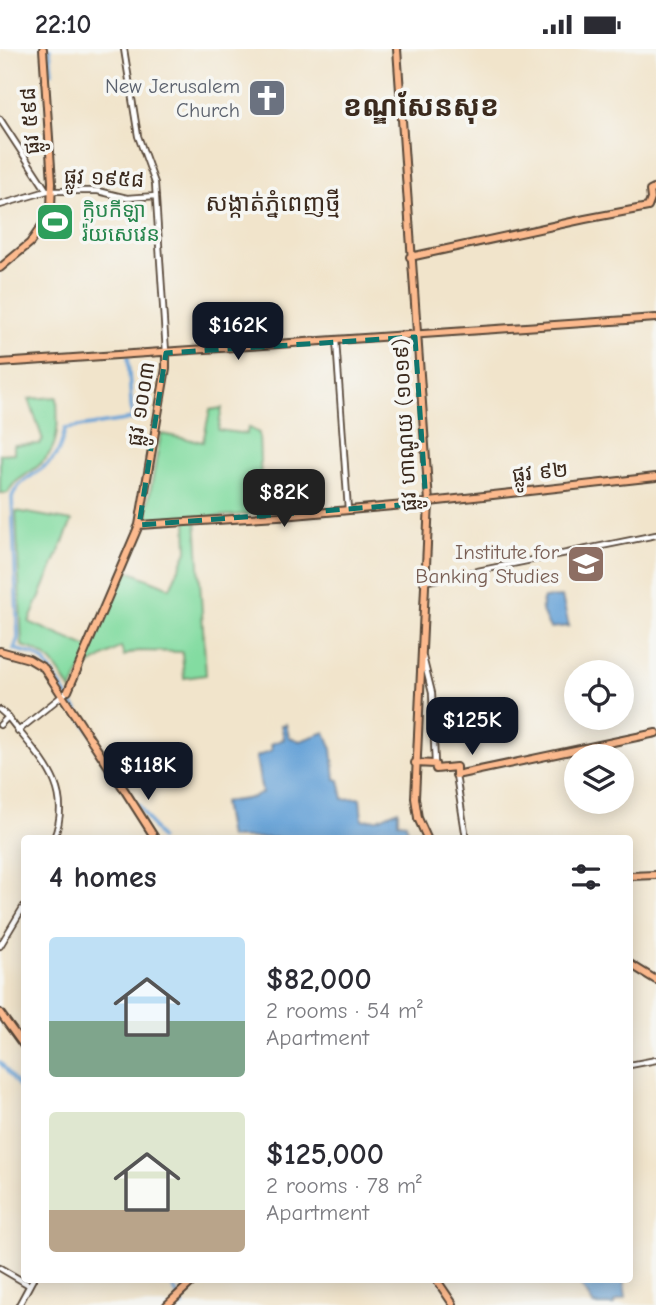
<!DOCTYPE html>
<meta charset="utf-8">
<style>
body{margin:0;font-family:"Comic Neue","Noto Sans Khmer",sans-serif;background:#f7f7f7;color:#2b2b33;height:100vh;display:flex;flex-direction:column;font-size:26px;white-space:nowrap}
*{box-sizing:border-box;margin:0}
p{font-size:23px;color:#7c7c81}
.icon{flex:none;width:38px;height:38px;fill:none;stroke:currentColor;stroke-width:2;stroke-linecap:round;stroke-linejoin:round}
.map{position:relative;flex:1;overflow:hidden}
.side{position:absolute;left:21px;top:786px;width:612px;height:448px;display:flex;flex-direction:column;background:#fff;border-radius:7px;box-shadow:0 4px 18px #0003}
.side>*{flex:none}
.fabs{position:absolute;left:564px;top:611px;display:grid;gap:14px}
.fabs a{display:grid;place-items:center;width:70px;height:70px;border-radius:50%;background:#fff;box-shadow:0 4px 18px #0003;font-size:35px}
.price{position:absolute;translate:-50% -60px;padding:0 16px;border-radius:14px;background:#111827;color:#fff;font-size:23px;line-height:46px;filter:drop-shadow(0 2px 4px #0008)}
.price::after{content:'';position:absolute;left:50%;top:42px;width:21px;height:16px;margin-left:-10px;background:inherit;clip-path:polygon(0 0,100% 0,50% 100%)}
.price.selected{background:#222;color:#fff}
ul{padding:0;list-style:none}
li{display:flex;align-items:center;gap:21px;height:175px;padding:0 28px}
li span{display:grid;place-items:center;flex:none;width:196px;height:140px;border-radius:7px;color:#555}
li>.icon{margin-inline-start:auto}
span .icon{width:84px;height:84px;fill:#fffc;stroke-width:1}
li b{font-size:30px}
h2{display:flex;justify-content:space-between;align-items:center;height:84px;padding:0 28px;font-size:30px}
.status{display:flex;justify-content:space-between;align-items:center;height:49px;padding:0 35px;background:#fff;direction:ltr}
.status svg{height:19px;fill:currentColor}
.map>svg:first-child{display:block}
</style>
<div class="status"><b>22:10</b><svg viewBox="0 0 49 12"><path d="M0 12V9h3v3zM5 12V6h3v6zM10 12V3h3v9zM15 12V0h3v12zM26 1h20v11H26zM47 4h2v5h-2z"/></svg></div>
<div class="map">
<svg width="656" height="1256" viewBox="0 0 656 1256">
<rect width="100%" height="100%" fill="#f6f6f2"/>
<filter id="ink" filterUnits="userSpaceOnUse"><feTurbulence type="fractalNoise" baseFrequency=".0143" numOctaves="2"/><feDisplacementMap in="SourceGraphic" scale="14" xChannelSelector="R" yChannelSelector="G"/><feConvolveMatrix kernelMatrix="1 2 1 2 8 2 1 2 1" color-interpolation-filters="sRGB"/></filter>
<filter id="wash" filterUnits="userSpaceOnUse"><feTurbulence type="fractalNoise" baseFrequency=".00686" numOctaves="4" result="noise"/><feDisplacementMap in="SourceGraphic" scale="28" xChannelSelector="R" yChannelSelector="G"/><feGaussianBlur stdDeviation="1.57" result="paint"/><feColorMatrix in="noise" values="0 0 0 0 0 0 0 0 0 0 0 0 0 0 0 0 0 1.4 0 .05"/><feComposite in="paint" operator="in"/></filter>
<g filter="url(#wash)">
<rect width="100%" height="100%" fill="#f1e4cb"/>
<!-- green -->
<path fill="#83dca1" stroke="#5f8360" stroke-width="2" d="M57 348C58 384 61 404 27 425 19 431 12 434 8 444H0V405L14 404V396L39 395 43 391 29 350Z
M222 359 218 381 247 385 248 378 259 384 262 464 196 469 206 626 184 629 182 603 137 602 124 607 121 598 81 621 71 642C58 619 48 603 22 597L16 462 72 472 29 573 91 600 126 521 170 539 187 502 186 469 145 471 161 385 203 393 210 361Z"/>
<!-- water -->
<path fill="#66a2d7" stroke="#50667a" stroke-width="2" d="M562 548 569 577 550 579C545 570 538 559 544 549Z
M286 675 289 688 300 692 325 683 332 700 335 730 339 731 343 750 360 749 362 771 378 770 398 761V773L406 774 409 789H229L223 753C238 750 249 752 262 744L256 708 272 701 271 695 284 690 281 676Z
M576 1230H623L626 1249 614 1253V1256H594Z"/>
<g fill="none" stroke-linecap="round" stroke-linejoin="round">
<!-- canal -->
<path stroke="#66a2d7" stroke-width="3.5" d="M50 0 52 24
M93 686 44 612 33 605 14 600 18 589 12 448C19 428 44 424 56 406 61 399 63 389 65 380L132 370 128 307
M138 755 160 789
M0 1013 24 1044
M168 1230 183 1256"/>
</g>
</g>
<g filter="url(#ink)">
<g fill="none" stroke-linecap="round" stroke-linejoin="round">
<defs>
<path id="minor" d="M124 0 138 87 155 134 166 303
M0 70 47 142
M0 156 47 142H98L127 149 156 147
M336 291 348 461
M423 533 656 486
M423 608 432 644 435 715
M0 661 8 668C37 707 75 736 54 789
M0 676 8 668
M18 682 68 642
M456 726 466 789
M0 897 24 857
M630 1016 656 1011
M0 1219 29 1236
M19 1256 33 1230"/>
<path id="major" d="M397 0 429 453 415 749 418 769 427 789
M410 208 585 170 648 158 651 150 650 142 656 139
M0 219 30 194 47 169 51 159 52 133 43 0
M0 314 656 269
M429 453 656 428
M139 476 294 466 426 454
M0 602 29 610 44 619 116 729
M68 642 139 476 166 319V304
M415 714 435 715 436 720 456 718V726L656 684
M118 731 155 789
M630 827 656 826
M630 915 656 931
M0 964 24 997
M436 1230 453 1255
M167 1256 195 1230"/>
</defs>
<!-- minor casing -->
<use href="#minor" stroke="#564638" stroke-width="8"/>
<!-- major casing -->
<use href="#major" stroke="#564638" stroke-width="10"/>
<!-- minor -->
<use href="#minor" stroke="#fff" stroke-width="4.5"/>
<!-- major -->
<use href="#major" stroke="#fcba8e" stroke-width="6"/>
</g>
</g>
<!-- marked area -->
<path fill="none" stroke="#0f766e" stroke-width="5" stroke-dasharray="14 9" stroke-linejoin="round" d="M415 288 426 454 139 476 166 304Z"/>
<!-- icons -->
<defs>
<symbol id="church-square" viewBox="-11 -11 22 22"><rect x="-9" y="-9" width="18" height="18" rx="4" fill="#6b7280" stroke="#f6f6f2"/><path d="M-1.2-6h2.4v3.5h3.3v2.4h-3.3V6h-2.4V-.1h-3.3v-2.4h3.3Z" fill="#fff"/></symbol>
<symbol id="stadium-square" viewBox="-11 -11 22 22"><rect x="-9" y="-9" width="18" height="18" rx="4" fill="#2e9e5b" stroke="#f6f6f2"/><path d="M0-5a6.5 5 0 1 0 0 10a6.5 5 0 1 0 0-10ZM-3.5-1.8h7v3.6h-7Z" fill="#fff"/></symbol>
<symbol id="university-square" viewBox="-11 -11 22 22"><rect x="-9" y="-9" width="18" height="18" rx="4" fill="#8d6e63" stroke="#f6f6f2"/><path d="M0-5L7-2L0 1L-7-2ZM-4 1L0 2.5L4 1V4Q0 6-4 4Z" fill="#fff"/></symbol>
</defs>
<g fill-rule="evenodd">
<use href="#church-square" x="245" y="27" width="44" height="44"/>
<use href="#stadium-square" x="33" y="151" width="44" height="44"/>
<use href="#university-square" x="564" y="493" width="44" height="44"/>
</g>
<g text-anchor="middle" stroke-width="7" stroke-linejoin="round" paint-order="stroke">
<!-- worship labels -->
<g font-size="21" fill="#5b616d" stroke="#f6f6f2" text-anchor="end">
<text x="240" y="44">New Jerusalem<tspan x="240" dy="24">Church</tspan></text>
</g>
<!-- street labels -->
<g font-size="21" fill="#3b2a1e" stroke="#f6f6f2">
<text transform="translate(30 72) rotate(-94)" y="7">ផ្លូវ ៥៩៨</text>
<text transform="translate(104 129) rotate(3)" y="7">ផ្លូវ ១៩៥៨</text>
<text transform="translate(141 355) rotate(-81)" y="7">ផ្លូវ ១០០៣</text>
<text transform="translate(405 376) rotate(-93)" y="7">ផ្លូវ ហាណូយ (១០១៩)</text>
<text transform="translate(540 423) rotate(-6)" y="7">ផ្លូវ ៩២</text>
</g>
<!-- leisure labels -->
<g font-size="21" fill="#27864d" stroke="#f6f6f2" text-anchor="start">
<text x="82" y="168">ក្លិបកីឡា<tspan x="82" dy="24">រ៉យសេវេន</tspan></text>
</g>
<!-- education labels -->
<g font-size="21" fill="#785e54" stroke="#f6f6f2" text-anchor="end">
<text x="559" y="510">Institute for<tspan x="559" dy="24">Banking Studies</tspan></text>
</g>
<!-- quarter labels -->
<g font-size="24" fill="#3b2a1e" stroke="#f6f6f2">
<text x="273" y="162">សង្កាត់ភ្នំពេញថ្មី</text>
</g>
<!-- district labels -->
<g font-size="28" font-weight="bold" fill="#3b2a1e" stroke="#f6f6f2">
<text x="421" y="67">ខណ្ឌសែនសុខ</text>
</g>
</g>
</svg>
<div class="fabs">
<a><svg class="icon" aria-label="locate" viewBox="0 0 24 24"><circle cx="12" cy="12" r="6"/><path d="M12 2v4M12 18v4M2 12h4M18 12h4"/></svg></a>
<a><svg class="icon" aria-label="layers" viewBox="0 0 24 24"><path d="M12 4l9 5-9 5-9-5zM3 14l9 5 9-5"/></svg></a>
</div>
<b class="price" style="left:238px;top:313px">$162K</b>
<b class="price selected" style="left:284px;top:480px">$82K</b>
<b class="price" style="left:472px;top:708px">$125K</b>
<b class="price" style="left:148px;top:753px">$118K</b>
<section class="side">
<h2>4 homes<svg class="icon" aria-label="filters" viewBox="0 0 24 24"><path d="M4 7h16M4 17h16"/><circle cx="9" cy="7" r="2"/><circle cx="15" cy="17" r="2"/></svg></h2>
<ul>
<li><span style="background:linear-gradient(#bfe0f5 60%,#7fa58c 0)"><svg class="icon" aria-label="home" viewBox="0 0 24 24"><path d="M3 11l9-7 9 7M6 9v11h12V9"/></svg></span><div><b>$82,000</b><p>2 rooms · 54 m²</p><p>Apartment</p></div></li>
<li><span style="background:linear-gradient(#dfe7d0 70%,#b9a48a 0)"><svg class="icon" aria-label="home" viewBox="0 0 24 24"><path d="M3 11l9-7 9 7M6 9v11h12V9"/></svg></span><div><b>$125,000</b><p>2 rooms · 78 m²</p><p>Apartment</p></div></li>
</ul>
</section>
</div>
